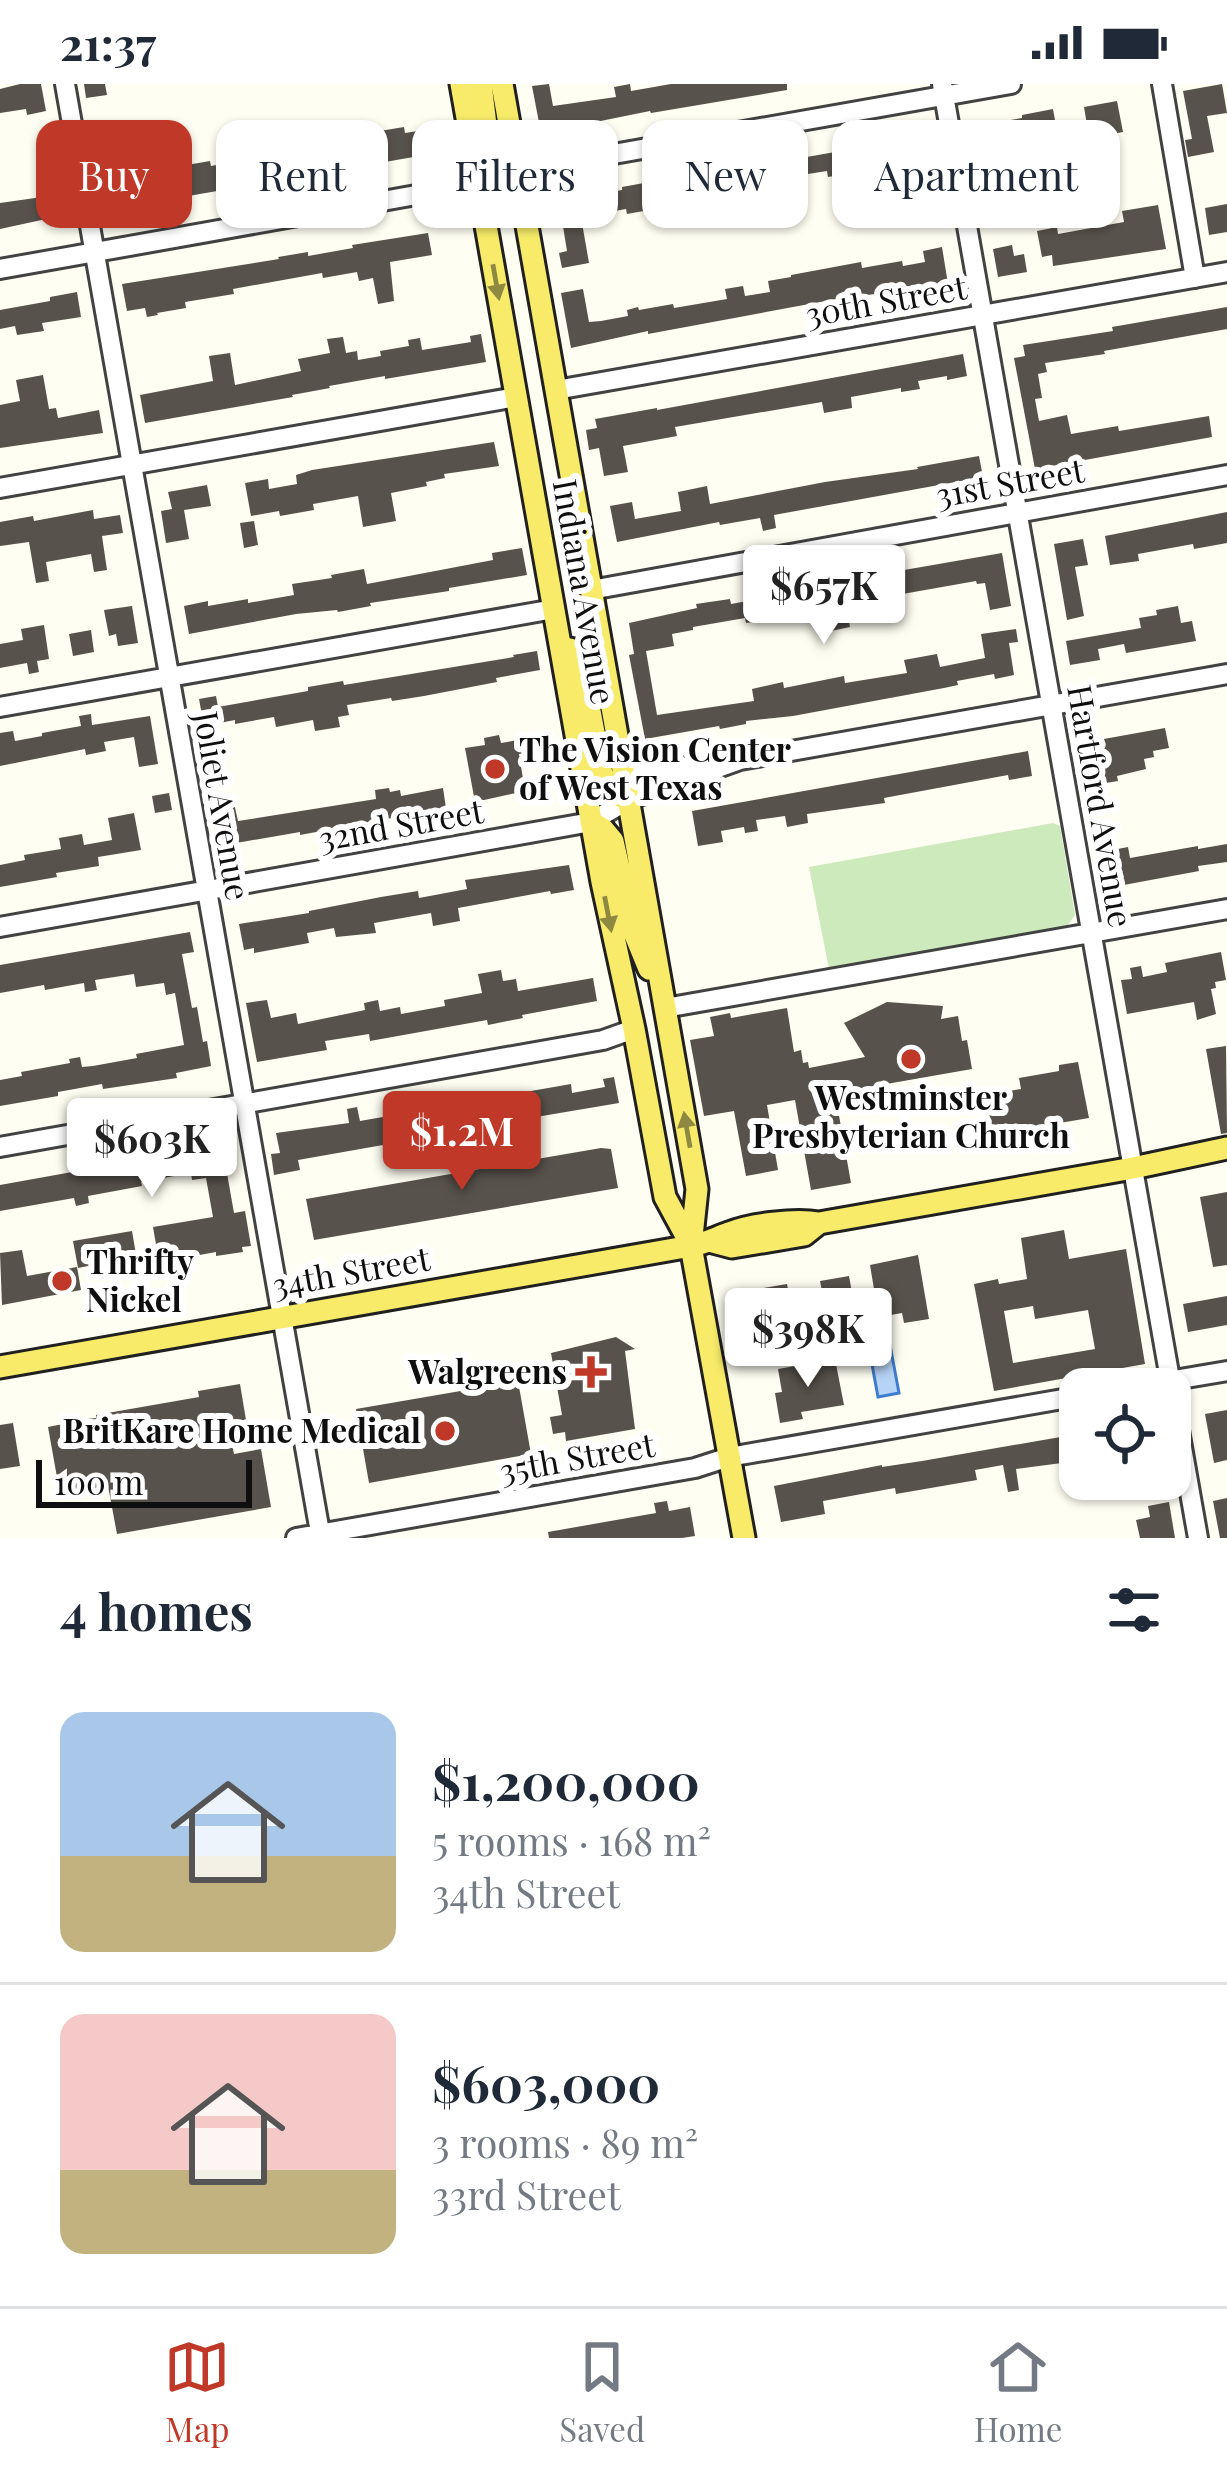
<!DOCTYPE html>
<meta charset="utf-8">
<style>
body{margin:0;font-family:"Playfair Display",serif;background:#f2f2f3;color:#1f2937;height:100vh;display:flex;flex-direction:column;font-size:45px;white-space:nowrap}
*{box-sizing:border-box;margin:0}
p{font-size:39px;color:#747a83}
.icon{flex:none;width:66px;height:66px;fill:none;stroke:currentColor;stroke-width:2;stroke-linecap:round;stroke-linejoin:round}
.map{position:relative;height:1454px;overflow:hidden}
.side{display:flex;flex-direction:column;background:#fff;flex:1}
.side>*{flex:none}
.hud{position:absolute;left:36px;top:36px;width:1155px;height:108px;display:flex;gap:24px}
.fabs{position:absolute;left:1059px;top:1284px;display:grid;gap:24px}
.fabs a{display:grid;place-items:center;width:132px;height:132px;border-radius:24px;background:#fff;box-shadow:0 3px 9px #0004;font-size:60px}
.scale{position:absolute;left:36px;bottom:30px;width:216px;box-sizing:border-box;padding-left:12px;border:6px solid #0f0f0f;border-top:0;font-size:33px;line-height:42px;white-space:nowrap;color:#0f0f0f;-webkit-text-stroke:9px #fff;paint-order:stroke}
.price{position:absolute;translate:-50% -102px;padding:0 27px;border-radius:12px;background:#fff;color:#222;font-size:39px;line-height:78px;filter:drop-shadow(0 3px 6px #0008)}
.price::after{content:'';position:absolute;left:50%;top:72px;width:36px;height:27px;margin-left:-18px;background:inherit;clip-path:polygon(0 0,100% 0,50% 100%)}
.price.selected{background:#c03827;color:#fff}
ul{padding:0;list-style:none}
li{display:flex;align-items:center;gap:36px;height:300px;padding:0 60px}
li+li{border-top:3px solid #e0e1e3}
li span{display:grid;place-items:center;flex:none;width:336px;height:240px;border-radius:24px;color:#555}
li>.icon{margin-inline-start:auto}
span .icon{width:144px;height:144px;fill:#fffc;stroke-width:1}
li b{font-size:51px}
h2{display:flex;justify-content:space-between;align-items:center;height:144px;padding:0 60px;font-size:51px}
.pill{padding:0 42px;border-radius:24px;background:#fff;box-shadow:0 3px 9px #0004;font-size:42px;line-height:108px}
.pill.selected{background:#c03827;color:#fff}
.status{display:flex;justify-content:space-between;align-items:center;height:84px;padding:0 60px;background:#fff;direction:ltr}
.status svg{height:33px;fill:currentColor}
.menu{display:flex;justify-content:space-around;align-items:center;height:168px;border-top:3px solid #e0e1e3;background:#fff;font-size:33px;color:#747a83}
.menu a{display:grid;justify-items:center;gap:6px}
.menu .selected{color:#c03827}
.map>svg:first-child{display:block}
</style>
<div class="status"><b>21:37</b><svg viewBox="0 0 49 12"><path d="M0 12V9h3v3zM5 12V6h3v6zM10 12V3h3v9zM15 12V0h3v12zM26 1h20v11H26zM47 4h2v5h-2z"/></svg></div>
<div class="map">
<svg width="1227" height="1454" viewBox="0 0 1227 1454">
<rect width="100%" height="100%" fill="#fffef2"/>
<!-- green -->
<path fill="#cceabb" d="M1053 739 1060 742 1075 831 1067 842 829 885 809 783Z"/>
<!-- water -->
<path fill="#b7d4f6" stroke="#3e7dcd" stroke-width="3" d="M890 1261 899 1309 878 1313 869 1264Z"/>
<!-- building -->
<path fill="#58524c" fill-rule="evenodd" d="M20 0H41L46 27 27 31 26 25 0 29V5Z
M84 0H105L107 11 86 14Z
M549 0 553 22 616 13 614 3 630 0 631 7 671 0H787V6L651 29 650 27 541 49 532 2Z
M1222 0 1227 29 1207 32 1214 68 1188 73 1185 56 1192 55 1183 7Z
M1117 17 1123 48 1090 54 1094 75 1080 78 1076 56 1089 53 1084 23Z
M1053 25 1059 58 1037 62 1040 80 976 92 968 43 1022 34V31Z
M404 43 405 49 444 43 448 67 108 126 100 84 121 80 123 92 210 77 211 82 250 75V78L333 63 331 55Z
M923 50 928 78 923 79 928 107 914 110 909 82 877 87 881 109 867 111H862L858 88 828 93 827 87 795 92 797 99 781 102V98L723 108 726 123 707 127 706 121 667 128 666 123 627 130 626 125 581 133 589 179 562 184 559 169 567 167 561 130 552 132 549 119 622 106V103L655 97 656 99 864 63 870 61V57Z
M56 111 60 132 0 145V119Z
M1227 120V148L1209 151 1205 124Z
M1158 121 1166 165 1053 182 1052 171 1042 173 1037 147 1057 143 1058 150 1124 138 1122 127Z
M428 149 432 171 390 178 394 217 378 220 373 194 359 197 357 188 323 194 322 189 233 205 234 210 185 218 186 224 157 229 158 231 147 233 145 224 127 227 122 200 279 175 278 173 308 168V172L353 164 352 161Z
M1012 161 1014 172 1024 170 1027 188 998 193 993 165Z
M942 163 948 200 831 216 648 250V247L571 264 561 209 583 205 589 238 601 237 628 232 627 226 638 223 639 226 673 220 674 224 727 215 725 205 743 202 745 212 770 208 768 197 791 193V191L861 178 862 184 902 177 903 182 925 178 923 167Z
M77 208 81 233 42 239 44 247 17 251 15 242 0 245V226L50 217V213Z
M1227 223V245L1104 267 1105 270 1045 279 1047 288 1038 290 1042 314 1035 315 1039 337 1067 331 1071 350 1118 342 1119 347 1209 332 1212 353 1035 385 1014 274 1025 272 1023 261 1113 247 1112 243Z
M481 250 486 278 385 295V292L329 302 330 304 292 311 293 313 145 339 140 311 213 297 209 272 230 269 235 301 301 287 298 275 330 269 327 255 343 253 346 269 357 267 358 276 381 272 380 267 409 262 408 256 420 254 422 266 471 258 470 252Z
M963 270 967 292 947 296V292L918 297 920 305 901 308V304L851 313 852 324 824 329 822 318 675 343 677 352 623 362 628 388 604 392 599 364 589 366 586 346 597 344 595 335 657 324V326Z
M43 291 49 325 56 324 58 334 99 326 103 349 0 364V321L20 317 16 296Z
M494 358 499 382 444 390 445 394 426 398 427 402 391 409 396 437 363 443 358 412 313 420 314 426 280 432 279 427 251 432 245 399 268 395 269 405 297 400 296 391 312 386Z
M979 372 983 393 774 431 776 444 763 447 760 434 720 441 719 438 617 458 610 422 632 418 635 435 681 427 678 408 707 402 710 420 825 398 918 385 917 383Z
M207 401 211 422 184 426 189 455 166 459 161 427 172 425 168 408Z
M93 426 94 435 120 431 123 449 102 452 107 486 94 488 91 470 46 478 49 497 36 499 29 458 0 462V438L33 432 34 437Z
M1227 428V459L1194 465 1193 460 1138 470 1139 477 1110 481 1105 452Z
M254 437 258 461 244 464 240 439Z
M1083 455 1088 481 1075 483 1084 532 1067 536 1054 460Z
M522 464 527 491 449 504V507L370 519 371 522 338 528 337 526 296 530 189 550 184 522 208 517V522L248 515V519L294 511 292 500 332 494 331 491 364 485 367 500 493 476 492 469Z
M1002 469 1011 522 990 526 985 499 977 500 976 497 846 520 850 543 831 547 826 521 803 525 804 530 779 534 746 539 745 534 693 543V546L672 550 674 562 646 567 657 631 754 617 752 605 783 598 784 604 844 592 845 599 907 589 904 576 937 570 940 583 985 574 981 550 1016 545 1018 558 1009 559 1014 591 995 595 994 590 957 597 958 601 944 604 793 632 746 637V640L720 645 719 642 645 655 629 571 634 570 629 539 697 524 696 520 730 515 731 520 813 505 812 502Z
M132 522 138 559 118 562 116 550 109 552 104 526Z
M1178 522 1181 539 1192 537 1196 557 1126 569 1124 560 1098 565 1100 576 1070 581 1066 557 1141 544 1139 534 1157 531 1156 526Z
M44 541 49 575 37 577 39 588 29 590 27 579 0 584V560L23 556 21 545Z
M91 546 94 568 73 572 69 550Z
M537 567 540 586 496 594 497 598 424 612 392 617 391 614 347 621 349 631 338 633 340 643 315 647 313 636 276 643 274 633 235 640V636L204 642 199 615 216 612 218 623 308 607V603L343 597 344 601 514 573 513 571Z
M91 630 92 641 150 632 158 680 139 683 134 653 104 658 106 667 86 671 85 665 0 682V649L13 647 15 657 42 652V649L81 642 79 632Z
M1165 644 1169 664 1153 667 1154 673 1144 675 1146 685 1117 692 1118 697 1094 701 1087 658Z
M499 651 501 659 546 651 549 665 519 670 525 707 475 718 465 664 485 661 484 654Z
M1028 667 1032 692 1009 696 1008 691 884 714 885 719 807 730 808 739 787 743 785 732 756 736 758 747 745 749 744 743 721 747 723 758 698 762 692 727Z
M389 704 390 708 400 706 401 712 443 704 446 724 300 751V748L219 762 212 723 234 719 238 737 376 715 375 706Z
M169 709 172 726 155 729 152 712Z
M134 729 141 766 98 773 99 782 56 789 57 793 0 803V781L25 776 24 771 61 765 59 754 82 750 84 761 112 756 108 734Z
M1227 760V778L1198 782 1199 787 1113 803 1107 767 1128 763 1130 774 1198 762V765Z
M569 781 574 806 551 810 550 807 458 824 460 837 433 842 431 829 374 839 376 849 336 853 334 844 307 849 309 859 254 869V864L244 866 239 840 309 829V827L381 813 418 807 419 814 467 805 465 796Z
M190 848 194 868 182 870 192 924 197 923 203 958 207 957 211 982 176 989 177 994 103 1005 102 1000 58 1008V1012L0 1022V996L22 992 21 988 70 979 69 975 80 973 82 983 93 982 137 974 136 970 184 961 175 909 166 911 164 899 136 903 134 890 95 896 97 906 85 908 84 899 45 906 44 901 0 909V881Z
M1221 868 1226 896 1215 898 1216 904 1211 905 1216 930 1197 936 1194 918 1127 930 1121 896 1132 895 1130 884 1141 882 1143 893 1167 888 1165 879Z
M501 886 503 897 516 895 518 907 593 894 597 917 522 931 523 934 488 941 487 936 370 957 369 950 325 957 327 966 257 978 246 919 267 916 271 934 296 929 298 940 365 926 364 919 378 916 380 927 400 923 401 930 445 922 444 916 482 909 478 890Z
M887 918 943 922 941 935 958 932 962 957 967 956 972 985 835 1009 851 1099 811 1106 795 1016 767 1021 778 1086 746 1092 734 1027 704 1032 690 956 714 952 710 933 730 929 731 934 787 924 794 968 801 966 803 979 808 978 809 984 865 973 844 939Z
M1226 962 1227 1049 1221 1050 1206 965Z
M1078 978 1089 1034 1048 1041 1051 1056 1030 1057 995 1063 986 1011 1021 1005 1019 994 1059 987V981Z
M614 993 619 1019 494 1040 495 1047 485 1049 487 1059 470 1062 468 1046 298 1076 300 1086 274 1091 271 1070 280 1069 276 1049 349 1039 347 1025 357 1023 360 1037 571 1000 572 1009 605 1003 603 995Z
M222 1061 234 1129 245 1127 251 1162 242 1163 243 1168 216 1172V1168L194 1172 195 1178 167 1183 166 1177 159 1178 153 1143 213 1133 206 1094 192 1096 191 1089 141 1098 142 1102 88 1112 89 1119 76 1122 74 1114 0 1127V1101Z
M601 1064 611 1065 618 1104 314 1156 306 1115Z
M1227 1108V1181L1213 1183 1200 1113Z
M1064 1146 1069 1175 1126 1165 1145 1280 994 1307 974 1200 998 1195 999 1200 1027 1195 1021 1154ZM1033 1222 1035 1235 1088 1226 1095 1265 1013 1279 1004 1227Z
M132 1147 138 1182 120 1186 118 1176 78 1184 73 1157Z
M22 1166 27 1192 77 1183 81 1206 2 1221 0 1169Z
M918 1171 929 1235 904 1239 902 1229 868 1235 867 1231 828 1238 820 1197 849 1192 852 1209 874 1205 870 1181Z
M787 1200 796 1252 767 1256 758 1205Z
M1227 1212V1241L1188 1248 1183 1220Z
M616 1253 635 1265 625 1267 635 1345 566 1357 565 1348 553 1350 550 1333 562 1331 551 1269Z
M835 1275 844 1321 801 1328 803 1335 780 1339 775 1309 782 1308 778 1285Z
M518 1297 531 1370 369 1399 356 1325Z
M240 1300 246 1336 228 1340 234 1370 261 1365 271 1423 117 1450 108 1402 60 1410 48 1343 63 1340 62 1338 96 1334V1331L199 1313 198 1307Z
M1227 1326V1376L1214 1379 1205 1330Z
M13 1339 20 1382 0 1385V1341Z
M1072 1351 1077 1377 1016 1385 1019 1406 1008 1408 1003 1381 975 1386 977 1396 896 1410 895 1404 823 1417 825 1430 781 1438 774 1402 882 1381V1383L922 1377Z
M1227 1414V1454H1220L1213 1417Z
M667 1417 669 1427 690 1423 695 1452 682 1454H549L548 1448 656 1429 654 1419Z
M1169 1418 1175 1454H1140L1136 1436 1150 1433 1148 1422Z"/>
<g fill="none" stroke-linecap="round" stroke-linejoin="round">
<defs>
<path id="minor" d="M65 0 321 1454
M942 0 1198 1454
M1162 0 1195 194
M517 87 1011 0
M0 185 478 100
M556 306 1227 188
M0 404 516 313
M591 506 1227 391
M0 623 554 525
M621 672 639 689 694 682
M0 843 591 738 628 716 740 676 1227 590
M665 924 1227 825
M0 1063 603 956 634 945
M1121 1305 1227 1287
M296 1454 695 1384 729 1373 1080 1312"/>
<path id="major" d="M461 0 602 798 634 945 665 1113 691 1161
M481 0 488 57 481 88
M502 0 697 1105 691 1162 744 1454
M570 565 585 601 602 690 612 708 628 716
M591 738 603 745 613 757 633 846 649 885
M713 1158 732 1163 804 1151 819 1139
M0 1283 691 1162C706 1159 715 1154 729 1149 751 1140 795 1135 819 1139L1133 1084 1227 1064"/>
</defs>
<!-- minor casing -->
<use href="#minor" stroke="#424242" stroke-width="24"/>
<!-- major casing -->
<use href="#major" stroke="#202020" stroke-width="27"/>
<!-- minor -->
<use href="#minor" stroke="#fff" stroke-width="18"/>
<!-- major -->
<use href="#major" stroke="#f7eb69" stroke-width="21"/>
</g>
<!-- one-way arrows -->
<defs><path id="oneway-solid" d="M-6-.8H1V-3.2L6.5 0L1 3.2V.8H-6Z" transform="scale(3)"/></defs>
<g fill="#8f8840">
<use href="#oneway-solid" transform="translate(496 198) rotate(80)"/>
<use href="#oneway-solid" transform="translate(608 830) rotate(79)"/>
<use href="#oneway-solid" transform="translate(687 1046) rotate(-100)"/>
</g>
<!-- markers -->
<g fill="#c03827" stroke="#fff" stroke-width="4.5">
<circle cx="495" cy="685" r="12"/>
<circle cx="911" cy="975" r="12"/>
<circle cx="62" cy="1197" r="12"/>
<path d="M585 1270h12v12h12v12h-12v12h-12v-12h-12v-12h12z"/>
<circle cx="445" cy="1347" r="12"/>
</g>
<g text-anchor="middle" stroke-width="12" stroke-linejoin="round" paint-order="stroke">
<!-- street labels -->
<g font-size="33" fill="#0f0f0f" stroke="#fff">
<text transform="translate(886 217) rotate(-10)" y="12">30th Street</text>
<text transform="translate(1010 399) rotate(-10)" y="12">31st Street</text>
<text transform="translate(584 508) rotate(80)" y="12">Indiana Avenue</text>
<text transform="translate(222 722) rotate(80)" y="12">Joliet Avenue</text>
<text transform="translate(1100 722) rotate(80)" y="12">Hartford Avenue</text>
<text transform="translate(401 741) rotate(-10)" y="12">32nd Street</text>
<text transform="translate(351 1188) rotate(-10)" y="12">34th Street</text>
<text transform="translate(577 1374) rotate(-10)" y="12">35th Street</text>
</g>
<!-- poi labels -->
<g font-size="33" font-weight="bold" fill="#0f0f0f" stroke="#fff" text-anchor="start">
<text x="519" y="678">The Vision Center<tspan x="519" dy="38">of West Texas</tspan></text>
<text x="911" y="1026" text-anchor="middle">Westminster<tspan x="911" dy="38">Presbyterian Church</tspan></text>
<text x="86" y="1190">Thrifty<tspan x="86" dy="38">Nickel</tspan></text>
<text x="567" y="1300" text-anchor="end">Walgreens</text>
<text x="421" y="1359" text-anchor="end">BritKare Home Medical</text>
</g>
</g>
</svg>
<div class="fabs">
<a><svg class="icon" aria-label="locate" viewBox="0 0 24 24"><circle cx="12" cy="12" r="6"/><path d="M12 2v4M12 18v4M2 12h4M18 12h4"/></svg></a>
</div>
<div class="scale">100 m</div>
<b class="price" style="left:824px;top:563px">$657K</b>
<b class="price selected" style="left:462px;top:1109px">$1.2M</b>
<b class="price" style="left:152px;top:1116px">$603K</b>
<b class="price" style="left:808px;top:1306px">$398K</b>
<div class="hud">
<a class="pill selected">Buy</a>
<a class="pill">Rent</a>
<a class="pill">Filters</a>
<a class="pill">New</a>
<a class="pill">Apartment</a>
</div>
</div>
<section class="side">
<h2>4 homes<svg class="icon" aria-label="filters" viewBox="0 0 24 24"><path d="M4 7h16M4 17h16"/><circle cx="9" cy="7" r="2"/><circle cx="15" cy="17" r="2"/></svg></h2>
<ul>
<li><span style="background:linear-gradient(#a9c7e8 60%,#c2b280 0)"><svg class="icon" aria-label="home" viewBox="0 0 24 24"><path d="M3 11l9-7 9 7M6 9v11h12V9"/></svg></span><div><b>$1,200,000</b><p>5 rooms · 168 m²</p><p>34th Street</p></div></li>
<li><span style="background:linear-gradient(#f6c9c9 65%,#c2b280 0)"><svg class="icon" aria-label="home" viewBox="0 0 24 24"><path d="M3 11l9-7 9 7M6 9v11h12V9"/></svg></span><div><b>$603,000</b><p>3 rooms · 89 m²</p><p>33rd Street</p></div></li>
</ul>
</section>
<nav class="menu">
<a class="selected"><svg class="icon" aria-label="map" viewBox="0 0 24 24"><path d="M3 6l6-2 6 2 6-2v14l-6 2-6-2-6 2zM9 4v14M15 6v14"/></svg>Map</a>
<a><svg class="icon" aria-label="saved" viewBox="0 0 24 24"><path d="M7 4h10v16l-5-4-5 4z"/></svg>Saved</a>
<a><svg class="icon" aria-label="home" viewBox="0 0 24 24"><path d="M3 11l9-7 9 7M6 9v11h12V9"/></svg>Home</a>
</nav>
